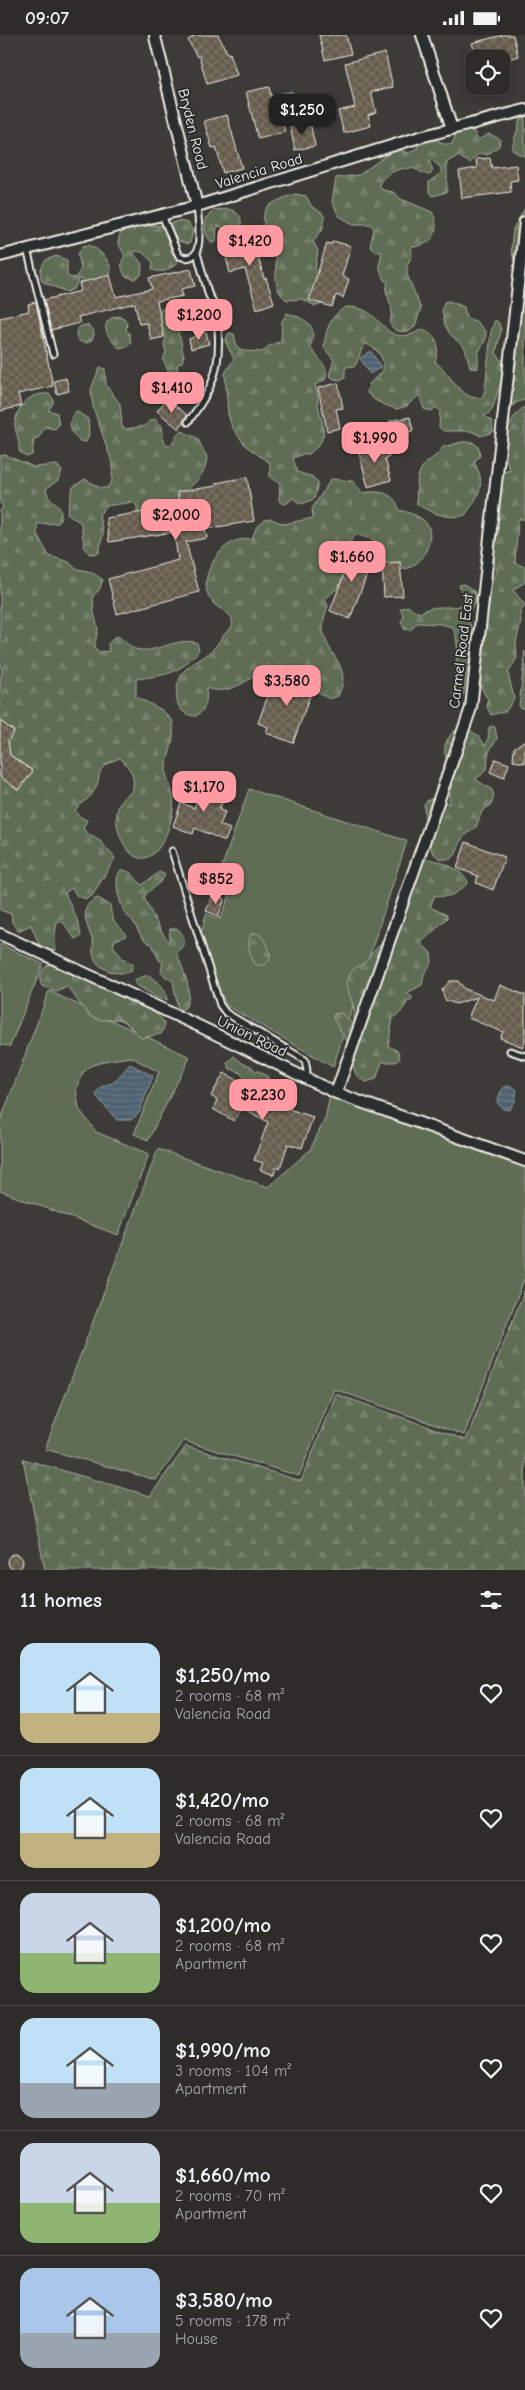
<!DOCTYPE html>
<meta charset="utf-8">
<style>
body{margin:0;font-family:"Comic Neue",sans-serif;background:#353431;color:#f1f3f6;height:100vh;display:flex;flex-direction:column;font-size:19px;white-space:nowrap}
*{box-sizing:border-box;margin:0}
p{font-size:16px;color:#a7a7a8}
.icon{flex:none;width:28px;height:28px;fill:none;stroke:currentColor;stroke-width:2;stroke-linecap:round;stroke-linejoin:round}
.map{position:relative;height:1535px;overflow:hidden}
.drawer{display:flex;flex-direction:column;background:#2d2c29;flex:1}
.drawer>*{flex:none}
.controls{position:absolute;left:465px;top:15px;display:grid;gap:10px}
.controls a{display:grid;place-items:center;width:45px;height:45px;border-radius:10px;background:#2d2c29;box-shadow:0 2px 12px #0003,0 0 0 1px #484846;font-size:25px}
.price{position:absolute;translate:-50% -42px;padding:0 11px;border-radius:10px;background:#ff9aa2;color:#111;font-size:16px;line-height:32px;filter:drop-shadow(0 1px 2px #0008)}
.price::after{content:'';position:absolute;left:50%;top:30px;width:15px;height:11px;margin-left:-8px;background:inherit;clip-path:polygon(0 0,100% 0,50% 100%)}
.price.on{background:#222;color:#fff}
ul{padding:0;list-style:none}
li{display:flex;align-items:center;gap:15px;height:125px;padding:0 20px}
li+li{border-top:1px solid #484846}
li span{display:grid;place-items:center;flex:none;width:140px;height:100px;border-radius:15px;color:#555}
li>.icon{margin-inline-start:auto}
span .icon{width:60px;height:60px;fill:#fffc;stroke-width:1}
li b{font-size:21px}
h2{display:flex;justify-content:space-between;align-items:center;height:60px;padding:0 20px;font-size:21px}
.status{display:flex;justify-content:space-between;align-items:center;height:35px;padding:0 25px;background:#2d2c29;direction:ltr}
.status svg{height:14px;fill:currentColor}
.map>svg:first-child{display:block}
</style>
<div class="status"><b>09:07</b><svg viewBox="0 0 49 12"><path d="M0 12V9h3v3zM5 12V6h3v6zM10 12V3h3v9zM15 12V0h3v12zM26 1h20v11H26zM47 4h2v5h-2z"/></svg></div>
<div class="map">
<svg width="525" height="1535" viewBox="0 0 525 1535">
<defs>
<pattern id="forest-firs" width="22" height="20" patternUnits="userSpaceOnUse" patternTransform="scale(1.25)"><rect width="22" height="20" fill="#5e6d55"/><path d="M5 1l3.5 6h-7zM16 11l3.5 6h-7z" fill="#76826d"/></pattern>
<pattern id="water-rules" width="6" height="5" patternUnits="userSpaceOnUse" patternTransform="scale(1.25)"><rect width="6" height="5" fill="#4f6272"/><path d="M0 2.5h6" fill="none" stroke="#697986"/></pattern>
<pattern id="building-cross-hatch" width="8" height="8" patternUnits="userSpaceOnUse" patternTransform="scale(1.25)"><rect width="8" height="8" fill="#655b4d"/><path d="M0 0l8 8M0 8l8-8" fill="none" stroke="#7c7367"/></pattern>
</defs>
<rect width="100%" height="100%" fill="#3c3b37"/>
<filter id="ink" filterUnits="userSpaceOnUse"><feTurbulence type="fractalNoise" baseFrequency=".02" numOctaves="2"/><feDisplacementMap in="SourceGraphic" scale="10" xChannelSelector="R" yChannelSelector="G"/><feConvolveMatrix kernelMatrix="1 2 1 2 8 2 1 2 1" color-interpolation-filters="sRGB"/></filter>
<g filter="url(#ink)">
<!-- grass -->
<path fill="#5e6d55" stroke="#a9af9e" d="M525 616V674L519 672Z
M249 754 407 806 333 1032 227 971 220 957 201 899 206 879 220 884 234 850 218 843Z
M0 909 43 929 10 1011 0 1010Z
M49 956 190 1022 148 1105 134 1099 159 1037 131 1022 109 1025 90 1031 83 1038 76 1053 79 1074 96 1097 149 1119 118 1200 0 1156V1087Z
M331 1056 525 1126V1242L464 1400 334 1354 299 1441 184 1406 156 1445 45 1414 158 1114 268 1152 310 1115 325 1084Z"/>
<!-- forest -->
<path fill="url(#forest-firs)" stroke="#a9af9e" d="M525 75V121H523L512 115C514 101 521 90 520 76Z
M472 93 478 105 489 99 500 104 499 111 487 120C477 116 477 121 470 128L458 121 447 127V157L432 161 429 157V147L441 138V133L432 125 429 126 433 135 430 140C423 139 420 136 415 134 402 131 383 138 379 150L383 155 393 157 401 164 432 177C442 196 433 211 411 212L412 221 407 230V239L421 274 415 291 410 296C400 297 395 297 390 289L392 274 386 256 388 247 384 245 379 231 382 217H376L370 212 374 194 371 189H353L339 181 332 167 336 143 359 140 392 116 399 115 409 118 417 113 420 102 434 103 444 109H452L458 94Z
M295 159 306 161 312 172 322 178 325 183 322 195 313 206 318 216 315 234 319 241 324 269 315 271 302 264 287 265C271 254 278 238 275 222 272 210 257 185 267 173 273 166 287 162 295 159Z
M525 173V365L517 367 509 375 516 324 517 286 520 278 515 230 511 214 513 194Z
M228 174C243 178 245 189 235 200H230L220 191 217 192 216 206 211 207 205 197V184L214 175Z
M178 186 188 188 193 196 190 208 187 209 179 206 171 209V217L177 224V229L165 236H156L152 234 153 227 142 217 135 216 134 219 142 229 141 240 135 244 125 241C122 233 119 228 125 221L118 208C119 199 124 189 135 189 139 189 142 192 147 191 157 190 168 191 178 186Z
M89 210C101 215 117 231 108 244L87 248 81 244 78 245 75 253 67 257 43 247C38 239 41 232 46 225L56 221 67 225V240L71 243 76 242 81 234 78 219 83 211Z
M449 266 464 272 466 282 477 287 486 297 485 306 478 318V333L475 334 470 332 465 313 450 299 445 290 442 276 444 267Z
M171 272 186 281 178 299C183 306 180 313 184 320L182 327 177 330 178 337 175 342C178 347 180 359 181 365L179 369 172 358 171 341 163 325 166 317 164 310 166 302 162 297 157 283 160 275Z
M347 272C387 271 380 318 423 294 439 301 440 312 435 327 451 337 459 366 482 363L485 355 491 297 495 285 499 288 501 295 496 318 503 327 504 338 493 372 489 378 484 381 492 386 493 397 481 401 471 396H444L439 392 440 376 437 372 431 376 424 374 419 360 407 371 397 374C385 370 376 368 367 358 368 345 375 345 383 336 385 324 378 313 366 309 359 316 360 324 354 332L349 331 345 334V342L340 345 334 344 329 340 334 325 324 313C325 297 330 279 347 272Z
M287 278C306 284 319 290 310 312 316 323 331 331 325 345L315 350C319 359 317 365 319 374 324 396 329 403 309 419H303L293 423 297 437 313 442 318 448 314 464 302 469 292 463 289 467 284 469 279 466 280 448 270 442V428L246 411 232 392 228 379 225 338 234 324 225 306 229 298 234 299 237 312 244 316 262 317 269 311 281 306 282 286Z
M117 281 124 283 127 288 126 296 129 298 131 307 128 311 119 313C109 304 96 287 117 281Z
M76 299a9 9 0 1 1 18 0a9 9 0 1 1-18 0Z
M100 332 105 334 106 350 120 369 122 392 126 394 145 391 149 386 155 384 162 391 164 407 167 411 172 409 178 398 182 396 197 403 207 422C206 438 198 445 187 455 179 461 173 472 167 480L161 477 160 469 156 465 150 466 139 481 137 477V471L133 467 106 471 99 480 103 498 99 518 89 519 84 511 81 488 67 478 73 452 85 444 100 453H107L112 446 113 430 93 372 91 354Z
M42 359H49L53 364V369L48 375 57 378 59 390 55 394 45 392 39 402 34 405 32 420 26 422 19 416C20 404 15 398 15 389 16 374 27 360 42 359Z
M525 372V484H518L515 528 525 532V547L513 555 525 570 520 578 521 586 516 607 517 623 508 638 514 663 506 676 491 680 487 672 488 664C475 649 483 630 484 612 485 585 483 561 497 536L492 519 499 494C494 485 494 471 501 463L498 459 503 437 511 435C497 417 506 383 525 372Z
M76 376 88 384 89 399 86 407 80 406C69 398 67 386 76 376Z
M462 407H473L479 413 480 421 474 427C487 449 479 461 465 480 449 485 431 478 417 469 416 456 415 439 425 429 432 423 438 420 443 412Z
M5 420 34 432 57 430 62 436 58 445 46 454 48 462C57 468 66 477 58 488L37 489V499L49 521 69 527 76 534C88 535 94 538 103 545L99 555 93 561 94 578 98 594 94 613 98 617 109 616 108 609 116 601C125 604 128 612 135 614 156 620 176 601 197 608L199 615C179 640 166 640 136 644V662L162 675 173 686C173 693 174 701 172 708 170 718 165 729 166 739 167 746 172 753 173 761 176 778 164 819 145 823 123 828 101 770 132 757 136 742 131 734 120 723 91 733 105 740 92 759 88 766 79 767 75 776L80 782 87 785 83 793 88 799 100 806 115 823 92 861 86 864 77 861 72 853 65 858C71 873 79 884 81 901L75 904 63 887 57 886 55 899 56 915 49 917 41 914 31 890 18 896 12 887 11 879 0 875V647L2 635 0 630V476L3 472 0 468V421Z
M331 444 352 446 363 458C379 455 395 457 399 475 408 477 421 481 427 489 436 504 422 531 405 534 396 535 387 529 380 524L374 505 356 499 341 519 344 540 341 550 325 564 328 571C326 577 323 584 323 590 322 619 355 629 338 661L329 664 318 657 316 644 296 631 284 640 275 641 268 629C253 644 227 662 206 653 207 666 207 674 196 681 193 681 188 680 185 678 171 669 176 644 186 634 194 627 204 623 211 616 216 612 219 606 223 601 225 598 229 596 231 593 238 579 219 575 213 568 198 550 210 527 224 513 232 506 242 503 252 504L256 493 265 485 271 484 284 489 313 483 312 474Z
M464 549 475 557C477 571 472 574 461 581 482 592 473 619 467 637 464 648 467 657 459 666L455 665C449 642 465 614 452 592L441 589 418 588 410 595 404 594 401 586 404 582 400 574 407 571 420 578C433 568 448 575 462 570L464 562 459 550Z
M490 691 495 692 497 704C495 708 491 711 490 715 484 728 494 733 475 744L492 755 494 761 491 770 482 776 476 792 462 803 456 819 450 824H440L432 817 425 787 424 769C431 760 441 764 449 769 448 760 452 753 452 745 451 727 435 715 454 696L465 693 479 701 485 711C490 705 487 698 490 691Z
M424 824C437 824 464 834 468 848 457 857 450 865 435 860L430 872 447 880V883L421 908 431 918 432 927 424 939 422 950 407 958 412 962V964L408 966 401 977 393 983 388 1011 398 1016 400 1023 396 1027H382L376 1044 366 1047 357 1041 347 1017 348 1008 333 983 334 979 341 978 352 988C361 970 338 952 352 936 355 932 361 931 365 927 371 920 375 912 384 908L416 832Z
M121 835C132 835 134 843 142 850L159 837 165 840C160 850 151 852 144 862 148 871 162 901 169 906L170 894H178C187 903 187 910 176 917 182 933 196 959 184 974H178L173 946 166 942 161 936 163 927 159 925 152 909C136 904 139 887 125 879 120 867 112 846 121 835Z
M98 863 110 870C112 892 119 887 126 901L115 905 113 910 122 923 133 929 131 936C119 942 94 934 93 918 92 913 94 911 93 906 87 891 77 870 98 863Z
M257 898C272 908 277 933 256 930 250 922 246 908 251 899Z
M52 928 65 933 69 938 73 937C90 945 158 972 164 988 165 992 163 995 161 999L141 1003 125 987 118 984 100 985 89 981 67 951 56 956 42 951C37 942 42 932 52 928Z
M148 940C158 946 166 952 167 965L156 962 135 949 134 945Z
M234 1021 242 1028 251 1031 255 1036H259L268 1042 269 1056 266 1059 259 1057 255 1046 245 1043 238 1036 230 1034 227 1028Z
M525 1254V1535H45L23 1424 150 1461 186 1411 301 1446 336 1359 466 1405Z"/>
<!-- water -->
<path fill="url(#water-rules)" stroke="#919ba1" d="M292 56 297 80 285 83 279 59Z
M371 316 381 332 370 339 360 323Z
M130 1029 153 1041 139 1078 131 1085H117L97 1062 96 1058 102 1051 113 1048Z
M511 1051 517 1055 515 1066 509 1075 503 1074 497 1067C500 1059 501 1050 511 1051Z"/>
<!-- building -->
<path fill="url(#building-cross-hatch)" stroke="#f4f1e8" d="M196 0H218L228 19 230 18 237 40 207 49 199 21 197 22 188 5Z
M319 0H346L351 19 325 25Z
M503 0H513L518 21 501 26V24H477L472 8Z
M385 18 393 52 371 57 376 77 368 80 371 91 344 98 338 76 355 72 345 28Z
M269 52 271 62 276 61 285 97 258 104 246 57Z
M227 80 242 133 223 138 216 112 212 113 204 86Z
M310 87 315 111 295 115 290 91Z
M490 123 492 133 516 130 518 145 510 146 511 157 462 163 459 136 477 133 476 124Z
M261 200 266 219 258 221 264 244 266 243 274 268 257 274 245 234 230 238 223 210Z
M333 206 351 211 342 241 349 244 343 263 336 260 332 272 309 265 327 208 332 209Z
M191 234 195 251 181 254 183 261 157 266 164 302 151 305 147 288 139 289 135 268 78 282 80 288 51 295 44 265 81 256 79 248 110 240 116 262 152 254 149 243Z
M36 267 53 351 18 359 21 371 0 376V283L29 276 28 269Z
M206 297 209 309 191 314 189 304Z
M66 343 69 356 57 359 54 346Z
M338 348 343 373 336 374 340 393 327 396 318 353Z
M167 364 187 380 179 394 157 376Z
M410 382 413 396 393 400 390 386Z
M385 406 389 422 385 424 391 445 368 452 358 414Z
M247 442 254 486 205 494 207 503 186 507 199 557 117 579 108 544 178 525 174 497 109 507 106 483 180 471 177 457 216 451V448Z
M354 513 374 521 350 584 330 576Z
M400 527 403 561 384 562 382 528Z
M296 637 316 644 293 708 266 698 268 692 258 688 274 644 287 649 289 645 292 646Z
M0 686 14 696 8 706 10 720 33 736 19 755 0 742Z
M525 705V728L513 726 514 713Z
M495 724 509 729 504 743 490 737Z
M205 744 224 752 220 761 224 763 219 775 225 777 220 790 230 794 225 806 195 793 193 799 173 791 181 768 194 773Z
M466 807 505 822 493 855 476 848 478 841 457 833Z
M213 859 225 864 218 881 206 876Z
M450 946H458L465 954 494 965 500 950 525 960V1006L523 1012 500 1003 503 997 468 983 477 962 456 969 445 965 442 955Z
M224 1038 256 1055 253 1060 273 1072 274 1069 313 1082 302 1113 288 1109 280 1133 276 1132 274 1140 260 1135 263 1128 254 1125 268 1087 242 1073 234 1086 213 1074 217 1065 211 1061Z
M7 1527a8 8 0 1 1 16 0a8 8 0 1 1-16 0Z"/>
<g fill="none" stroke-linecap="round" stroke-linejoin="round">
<defs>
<path id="lane" d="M162 180 177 217 179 221C207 232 198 187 197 171
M27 214 53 319
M188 387C212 355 221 335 218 294 218 282 217 270 209 261L197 218
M172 816 220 970 226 978 305 1025 307 1036 306 1043
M510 1016 525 1021"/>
<path id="street" d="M422 0 452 94
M155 2 197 171
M0 221 197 171 420 102 525 75
M0 899 201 992 336 1058 525 1126
M336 1058 471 673 525 187"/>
</defs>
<!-- lane casing -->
<use href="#lane" stroke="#f4f1e8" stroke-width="9"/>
<!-- street casing -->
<use href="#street" stroke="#f4f1e8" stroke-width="14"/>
<!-- lane -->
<use href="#lane" stroke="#2a2d2e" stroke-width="5"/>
<!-- street -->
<use href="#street" stroke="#2a2d2e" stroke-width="10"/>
</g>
</g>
<g text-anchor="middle" stroke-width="4" stroke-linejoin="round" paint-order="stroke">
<!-- street labels -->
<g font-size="15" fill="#f4f1e8" stroke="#2a2d2e">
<text transform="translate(193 94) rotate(76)" y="5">Bryden Road</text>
<text transform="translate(259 136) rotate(-17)" y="5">Valencia Road</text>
<text transform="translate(461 616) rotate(-83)" y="5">Carmel Road East</text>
<text transform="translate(252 1001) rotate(26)" y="5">Union Road</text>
</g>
</g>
</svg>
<div class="controls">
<a><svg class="icon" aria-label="locate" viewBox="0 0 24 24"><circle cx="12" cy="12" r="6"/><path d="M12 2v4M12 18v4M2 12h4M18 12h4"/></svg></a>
</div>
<b class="price on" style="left:302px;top:101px">$1,250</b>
<b class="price" style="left:250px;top:232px">$1,420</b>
<b class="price" style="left:199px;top:306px">$1,200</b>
<b class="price" style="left:172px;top:379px">$1,410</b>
<b class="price" style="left:375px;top:429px">$1,990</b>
<b class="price" style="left:176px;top:506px">$2,000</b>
<b class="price" style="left:352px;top:548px">$1,660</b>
<b class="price" style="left:287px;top:672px">$3,580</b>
<b class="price" style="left:204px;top:778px">$1,170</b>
<b class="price" style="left:216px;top:870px">$852</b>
<b class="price" style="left:263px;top:1086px">$2,230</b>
</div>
<section class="drawer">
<h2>11 homes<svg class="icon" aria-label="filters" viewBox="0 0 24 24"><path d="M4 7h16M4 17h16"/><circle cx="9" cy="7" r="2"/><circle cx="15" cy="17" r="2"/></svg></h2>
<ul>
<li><span style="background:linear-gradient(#bfe0f5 70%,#c2b280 0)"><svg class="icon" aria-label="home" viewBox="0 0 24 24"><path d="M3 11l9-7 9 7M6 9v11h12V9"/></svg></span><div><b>$1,250/mo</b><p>2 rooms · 68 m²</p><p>Valencia Road</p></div><svg class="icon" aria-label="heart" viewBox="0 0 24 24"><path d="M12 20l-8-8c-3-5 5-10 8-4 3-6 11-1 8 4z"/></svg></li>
<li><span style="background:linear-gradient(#bfe0f5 65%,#c2b280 0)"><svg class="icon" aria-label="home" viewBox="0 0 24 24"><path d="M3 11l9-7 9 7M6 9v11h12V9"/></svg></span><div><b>$1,420/mo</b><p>2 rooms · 68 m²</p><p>Valencia Road</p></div><svg class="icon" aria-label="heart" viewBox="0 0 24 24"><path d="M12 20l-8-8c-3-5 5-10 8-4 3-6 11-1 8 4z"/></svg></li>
<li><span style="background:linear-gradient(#c9d6e8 60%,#8fb573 0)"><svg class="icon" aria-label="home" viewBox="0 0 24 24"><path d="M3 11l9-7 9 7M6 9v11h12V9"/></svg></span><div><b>$1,200/mo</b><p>2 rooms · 68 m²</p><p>Apartment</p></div><svg class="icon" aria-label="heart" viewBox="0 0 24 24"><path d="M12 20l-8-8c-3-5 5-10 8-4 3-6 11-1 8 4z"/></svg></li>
<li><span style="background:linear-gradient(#bfe0f5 65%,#9aa5b1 0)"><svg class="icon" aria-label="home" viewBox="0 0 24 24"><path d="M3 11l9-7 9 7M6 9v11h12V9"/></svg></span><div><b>$1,990/mo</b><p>3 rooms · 104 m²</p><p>Apartment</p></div><svg class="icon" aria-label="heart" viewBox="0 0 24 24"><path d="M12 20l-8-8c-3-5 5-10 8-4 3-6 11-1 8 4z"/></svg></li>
<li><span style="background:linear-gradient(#c9d6e8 60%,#8fb573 0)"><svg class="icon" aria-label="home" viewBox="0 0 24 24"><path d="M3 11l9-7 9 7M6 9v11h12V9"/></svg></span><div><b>$1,660/mo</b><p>2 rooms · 70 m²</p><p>Apartment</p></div><svg class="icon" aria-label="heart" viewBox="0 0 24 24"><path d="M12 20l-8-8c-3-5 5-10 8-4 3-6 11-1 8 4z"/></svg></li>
<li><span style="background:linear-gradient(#a9c7e8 65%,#9aa5b1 0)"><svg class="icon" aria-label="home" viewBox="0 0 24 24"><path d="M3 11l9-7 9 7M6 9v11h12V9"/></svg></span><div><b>$3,580/mo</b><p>5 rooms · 178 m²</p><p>House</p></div><svg class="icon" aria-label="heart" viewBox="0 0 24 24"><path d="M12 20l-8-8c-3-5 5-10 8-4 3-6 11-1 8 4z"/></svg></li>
</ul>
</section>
